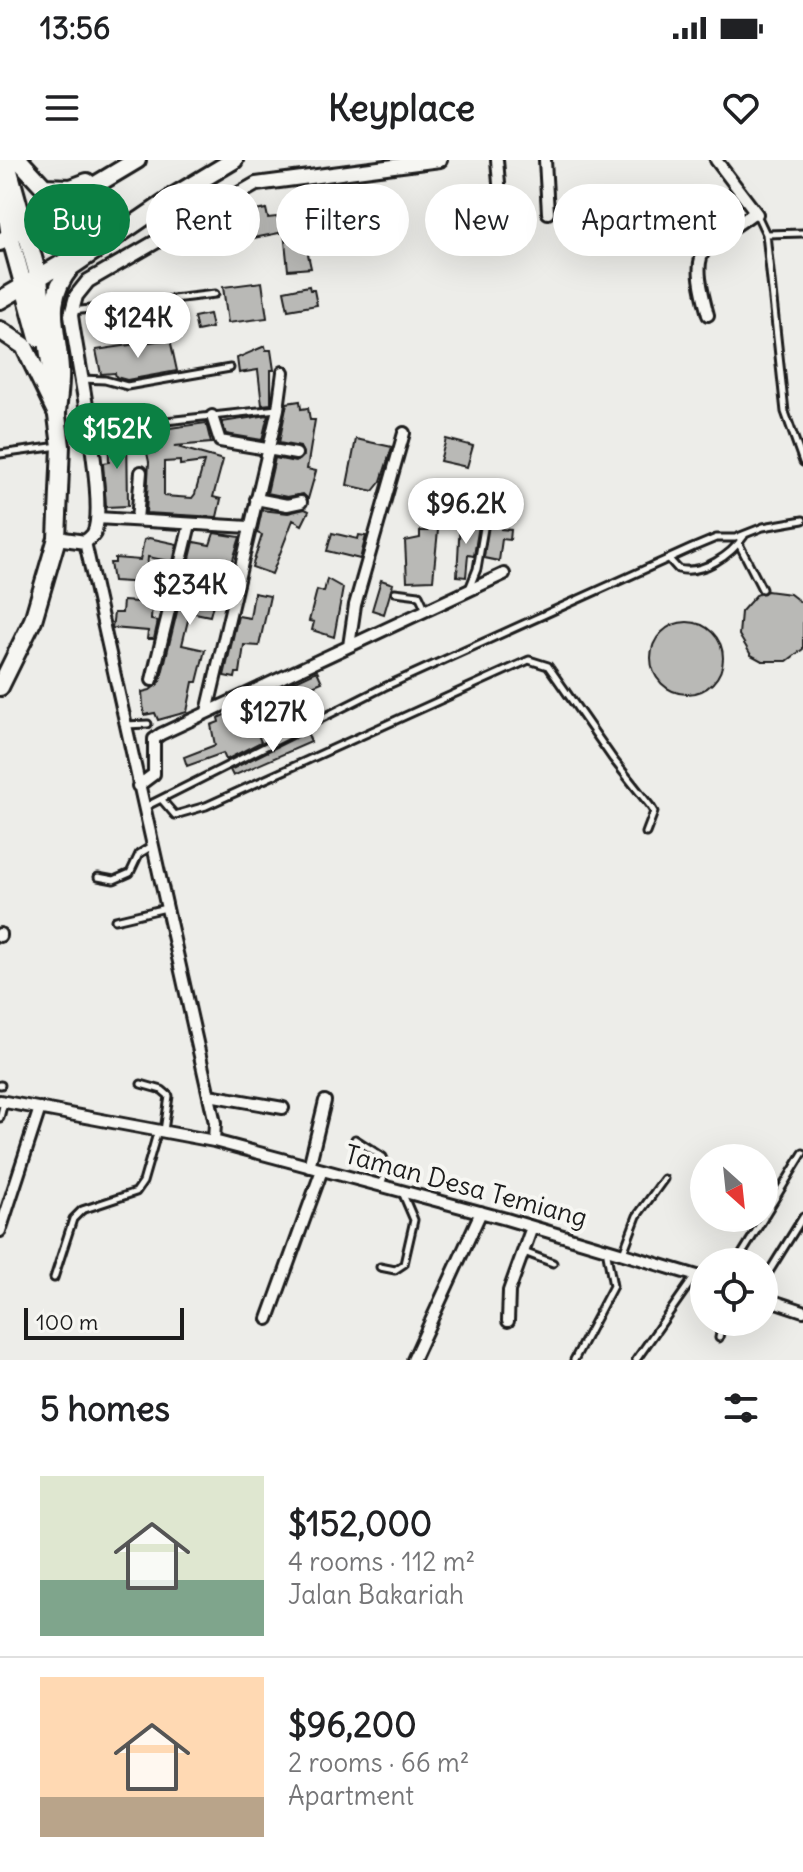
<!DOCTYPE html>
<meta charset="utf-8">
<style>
body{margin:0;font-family:Delius,sans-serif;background:#f2f2f2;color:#202124;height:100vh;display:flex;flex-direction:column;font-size:30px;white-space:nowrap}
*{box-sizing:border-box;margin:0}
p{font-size:26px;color:#757577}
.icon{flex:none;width:44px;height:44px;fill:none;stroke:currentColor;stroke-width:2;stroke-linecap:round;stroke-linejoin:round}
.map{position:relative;height:1200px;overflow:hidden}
.side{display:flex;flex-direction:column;background:#fff;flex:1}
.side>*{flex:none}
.guide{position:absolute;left:24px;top:24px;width:756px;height:72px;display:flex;gap:16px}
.needle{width:52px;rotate:153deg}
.fabs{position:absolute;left:690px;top:984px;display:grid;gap:16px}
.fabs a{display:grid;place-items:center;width:88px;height:88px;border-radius:50%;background:#fff;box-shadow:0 8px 32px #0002;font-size:40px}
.scale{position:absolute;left:24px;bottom:20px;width:160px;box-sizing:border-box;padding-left:8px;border:4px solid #1c1c1c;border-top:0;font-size:22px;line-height:28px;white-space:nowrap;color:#1c1c1c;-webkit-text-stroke:6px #f6f6f2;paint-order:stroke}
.price{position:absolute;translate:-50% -68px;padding:0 18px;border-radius:28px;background:#fff;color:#222;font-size:26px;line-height:52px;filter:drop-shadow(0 2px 4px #0008)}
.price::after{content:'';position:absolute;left:50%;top:48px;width:24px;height:18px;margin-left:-12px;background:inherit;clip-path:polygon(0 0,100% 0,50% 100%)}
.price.active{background:#0b8043;color:#fff}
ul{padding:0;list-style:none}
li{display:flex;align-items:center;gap:24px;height:200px;padding:0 40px}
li+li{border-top:2px solid #e0e0e0}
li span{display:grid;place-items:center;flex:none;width:224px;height:160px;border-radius:0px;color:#555}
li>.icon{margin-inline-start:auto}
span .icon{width:96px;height:96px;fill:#fffc;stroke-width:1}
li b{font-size:34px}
h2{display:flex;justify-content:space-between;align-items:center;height:96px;padding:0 40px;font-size:34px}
.chip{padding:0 28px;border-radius:36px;background:#fff;box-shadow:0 8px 32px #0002;font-size:28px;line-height:72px}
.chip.active{background:#0b8043;color:#fff}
.status{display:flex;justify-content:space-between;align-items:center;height:56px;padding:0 40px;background:#fff;direction:ltr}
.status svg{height:22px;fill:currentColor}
header{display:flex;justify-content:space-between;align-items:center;height:104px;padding:0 40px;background:#fff;font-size:36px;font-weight:700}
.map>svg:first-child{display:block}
</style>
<div class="status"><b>13:56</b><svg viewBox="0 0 49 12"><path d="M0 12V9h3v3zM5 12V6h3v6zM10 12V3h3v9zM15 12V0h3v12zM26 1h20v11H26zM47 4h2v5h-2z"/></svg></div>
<header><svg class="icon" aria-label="menu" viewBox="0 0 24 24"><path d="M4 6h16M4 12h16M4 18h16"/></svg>Keyplace<svg class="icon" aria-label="heart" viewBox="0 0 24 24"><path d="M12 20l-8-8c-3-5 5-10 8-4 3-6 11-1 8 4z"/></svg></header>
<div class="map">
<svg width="803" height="1200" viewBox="0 0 803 1200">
<rect width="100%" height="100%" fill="#edede9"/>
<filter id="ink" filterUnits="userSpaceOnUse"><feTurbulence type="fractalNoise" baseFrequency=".0125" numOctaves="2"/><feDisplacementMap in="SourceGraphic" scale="16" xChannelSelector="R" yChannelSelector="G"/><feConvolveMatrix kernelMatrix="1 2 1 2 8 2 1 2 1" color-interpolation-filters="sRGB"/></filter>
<g filter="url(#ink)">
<!-- building -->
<path fill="#b9b9b6" stroke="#1c1c1c" stroke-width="2" fill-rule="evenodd" d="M249 42 250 52 266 49 268 58 295 55V59L309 57 311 75 304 76 311 108 288 110 284 72 228 83 225 73 236 71 233 51Z
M352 50 358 80 335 85 329 55Z
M262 122 267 158 228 163 223 127Z
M309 126 310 130H314L317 145 288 150 284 131Z
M157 146 158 159 117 165 116 158 105 159V153Z
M209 154 212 168 197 171 194 157Z
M170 179 177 211 127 220 116 217 115 213 101 214 96 190Z
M265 186 266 190H271L274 210H271V244L262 245 258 210 239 213 237 198Z
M300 241 301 249 308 248 310 260H315L307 309 316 311 308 339 303 334 287 337 267 333 275 298 295 302 304 296 300 287 279 283 287 243Z
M268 255 262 280 226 274 222 262Z
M206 263 211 283 174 286 223 300 213 337 221 339 217 357 146 353 149 302 147 293 157 292 156 286 163 285 162 269ZM180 301V305L204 302 195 334 192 338 164 336V302Z
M127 271 128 346 106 347 103 303 109 302 108 273Z
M356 279 392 287 381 321 373 331 347 325Z
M446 279 473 286 467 307 440 301Z
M491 328 512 330 511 341 504 340 501 369 511 370 510 380 502 379 499 401 484 398Z
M305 349 309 351 302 365 293 360 272 414 252 407 262 375 257 373 262 350 288 353Z
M460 361 479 365 474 396 468 395 466 417 457 416Z
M427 362H436L438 370 433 420 407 421 405 381 420 378V371H428Z
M214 373 240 377 228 416 221 414 210 456 190 452 182 485 205 490 197 522H193L187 552 158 560 155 553 144 555 142 532 150 530 160 522 194 382 210 385Z
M332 373 358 379 359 375 366 376 360 399 327 391Z
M149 378 177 384 173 402 148 397 146 423 113 421 110 403H115V398L140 400 144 380Z
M327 419 343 428 334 477 312 470 314 462 309 461 317 430 324 432Z
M381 420 393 424 384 454 372 450Z
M767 431 790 434 803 444V489L787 501H762L751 495 739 475 741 452 756 435Z
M254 433 270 436 259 486 244 485 240 513H236L235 518 224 516 238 456 250 458Z
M123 441 152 443 151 460 158 461 154 479H147L148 471 112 468 114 453H122Z
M651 498a36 36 0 1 1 72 0a36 36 0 1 1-72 0Z
M317 511 322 522 288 536 291 543 261 553 267 569 257 572 261 582 226 600 223 593 187 606 184 597 215 585 211 565 219 562 218 558Z
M307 572 311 582 233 616 230 610Z"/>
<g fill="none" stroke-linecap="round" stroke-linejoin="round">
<defs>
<path id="service" d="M757 55 766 74 785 252 803 302
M766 74 803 73
M73 151 215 134
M82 219 105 220 127 226 230 208
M92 269 277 249
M0 294 59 286
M739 384 762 429
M669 399 678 409C703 415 731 395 744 376
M469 429 477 409 484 368
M395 432 419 435 426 450
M125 565 148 564
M162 640 175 655 206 646 529 500 548 506 613 599 651 647 654 652 646 673
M143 648 384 527 692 388 716 378H735L763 367 803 360
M98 717 114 720 130 713 139 694 152 686
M115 760 166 748
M141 924 162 930 169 936 164 971
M0 925H1
M0 958 4 942
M355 979 383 997 387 1008 381 1025
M764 1057 803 993
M524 1092 553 1103
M623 1093 637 1056 664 1019
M737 1102 764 1058
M380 1107 395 1110 404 1104 414 1060 402 1032
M54 1118 73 1059 82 1050 136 1032 143 1022 158 970
M764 1120 803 1057
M719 1178 722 1162
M574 1200 613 1126 606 1089
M636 1200 695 1116"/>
<path id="minor" d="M497 0 502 58
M545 0 548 53
M716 0 757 54
M708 155C688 81 703 91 755 52
M212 256 220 281 296 294
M256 339 287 345 301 342
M97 358 249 367
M137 360 141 312
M85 382 215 963 214 981
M349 486 355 445 404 273
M152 520 190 364
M207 552 278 249 283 212
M138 626 154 614V579L161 574 504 414
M0 776V774
M209 935 283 948
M0 941 214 981 506 1059 704 1118
M309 1007 325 941
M0 1071 40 948
M764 1138 803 1151
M268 1159 322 1010
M508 1161 509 1131 532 1067
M413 1200 481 1052"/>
<path id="tertiary" d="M57 378 85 382C87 380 92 377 94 373 108 344 76 196 71 155L76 136 88 121 256 24 440 0"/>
<path id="primary" d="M0 12 10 76 38 178
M0 527 33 460 57 378 61 286 39 119 6 0"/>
<path id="trunk" d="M19 0 44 27 71 28 87 22
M174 36 234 0
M65 48 54 63 55 73 69 86 114 68
M0 82 137 0
M0 140 72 98
M0 170 24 186 56 252
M57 253C58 239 61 224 60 209 58 169 42 142 71 107L181 32"/>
</defs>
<!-- service casing -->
<use href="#service" stroke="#1c1c1c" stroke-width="11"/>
<!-- minor casing -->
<use href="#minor" stroke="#1c1c1c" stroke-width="16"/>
<!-- tertiary casing -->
<use href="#tertiary" stroke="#1c1c1c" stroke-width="18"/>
<!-- primary casing -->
<use href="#primary" stroke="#1c1c1c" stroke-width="22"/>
<!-- trunk casing -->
<use href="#trunk" stroke="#1c1c1c" stroke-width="22"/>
<!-- service -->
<use href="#service" stroke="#f6f6f2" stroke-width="5"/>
<!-- minor -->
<use href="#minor" stroke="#f6f6f2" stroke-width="10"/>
<!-- tertiary -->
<use href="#tertiary" stroke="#f6f6f2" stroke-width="12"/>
<!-- primary -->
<use href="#primary" stroke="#f6f6f2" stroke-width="16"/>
<!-- trunk -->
<use href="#trunk" stroke="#f6f6f2" stroke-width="16"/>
</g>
</g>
<g text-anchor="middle" stroke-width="8" stroke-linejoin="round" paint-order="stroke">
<!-- street labels -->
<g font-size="26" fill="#1c1c1c" stroke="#f6f6f2">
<text transform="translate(466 1026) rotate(15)" y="9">Taman Desa Temiang</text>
</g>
</g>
</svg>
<div class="fabs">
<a><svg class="needle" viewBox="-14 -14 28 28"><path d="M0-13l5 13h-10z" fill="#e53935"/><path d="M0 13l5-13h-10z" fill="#757577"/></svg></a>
<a><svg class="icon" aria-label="locate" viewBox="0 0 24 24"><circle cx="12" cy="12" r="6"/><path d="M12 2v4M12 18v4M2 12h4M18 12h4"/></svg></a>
</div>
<div class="scale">100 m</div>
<b class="price" style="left:138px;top:200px">$124K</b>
<b class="price active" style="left:117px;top:311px">$152K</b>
<b class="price" style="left:466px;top:386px">$96.2K</b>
<b class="price" style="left:190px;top:467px">$234K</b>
<b class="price" style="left:273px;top:594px">$127K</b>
<div class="guide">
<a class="chip active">Buy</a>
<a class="chip">Rent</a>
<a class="chip">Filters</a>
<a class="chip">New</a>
<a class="chip">Apartment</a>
</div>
</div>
<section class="side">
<h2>5 homes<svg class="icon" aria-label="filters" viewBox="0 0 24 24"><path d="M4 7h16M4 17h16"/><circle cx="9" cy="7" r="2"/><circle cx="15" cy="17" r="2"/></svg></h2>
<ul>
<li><span style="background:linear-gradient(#dfe7d0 65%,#7fa58c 0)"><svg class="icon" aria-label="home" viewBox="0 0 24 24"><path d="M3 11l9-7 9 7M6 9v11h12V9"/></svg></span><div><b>$152,000</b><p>4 rooms · 112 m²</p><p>Jalan Bakariah</p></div></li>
<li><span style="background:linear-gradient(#ffd9b3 75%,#b9a48a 0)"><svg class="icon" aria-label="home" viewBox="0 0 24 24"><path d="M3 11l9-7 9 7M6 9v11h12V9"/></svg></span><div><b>$96,200</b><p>2 rooms · 66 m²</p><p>Apartment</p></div></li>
</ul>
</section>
